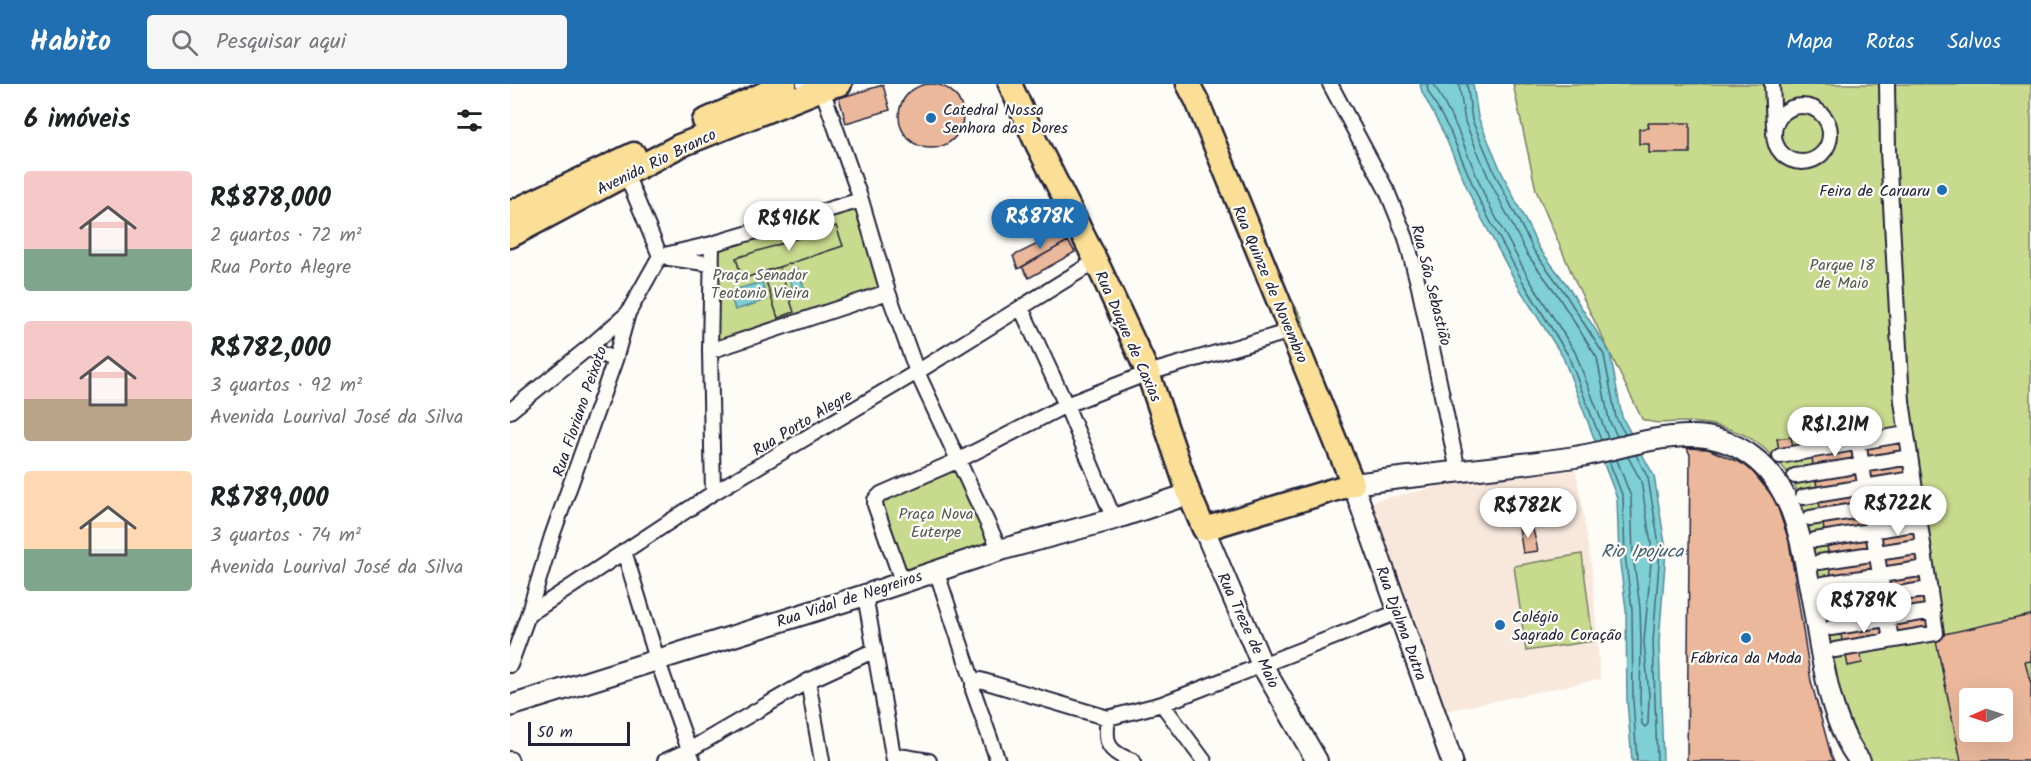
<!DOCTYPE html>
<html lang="pt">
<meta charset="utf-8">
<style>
body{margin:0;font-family:Kalam,sans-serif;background:#f6f6f6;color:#202124;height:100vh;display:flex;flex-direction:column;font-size:22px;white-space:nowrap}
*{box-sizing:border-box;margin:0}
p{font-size:20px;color:#757577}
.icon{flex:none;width:33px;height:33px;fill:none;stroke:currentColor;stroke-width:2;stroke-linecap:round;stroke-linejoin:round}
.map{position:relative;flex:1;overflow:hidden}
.sheet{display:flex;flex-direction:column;background:#fff;width:510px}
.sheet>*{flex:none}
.needle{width:39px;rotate:267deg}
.fabs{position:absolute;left:1449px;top:604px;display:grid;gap:12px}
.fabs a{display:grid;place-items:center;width:54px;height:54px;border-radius:6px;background:#fff;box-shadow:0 6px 24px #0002;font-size:30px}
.scale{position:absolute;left:18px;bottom:15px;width:102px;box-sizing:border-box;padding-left:6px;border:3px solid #22223b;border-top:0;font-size:16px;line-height:21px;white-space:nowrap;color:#22223b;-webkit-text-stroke:4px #fdfcf7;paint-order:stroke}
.price{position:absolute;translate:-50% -51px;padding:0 14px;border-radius:21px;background:#fff;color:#222;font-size:20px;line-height:39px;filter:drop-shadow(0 2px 3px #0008)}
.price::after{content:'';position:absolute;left:50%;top:36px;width:18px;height:14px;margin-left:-9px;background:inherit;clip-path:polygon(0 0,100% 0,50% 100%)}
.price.on{background:#1f6fb2;color:#fff}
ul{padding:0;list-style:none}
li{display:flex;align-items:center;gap:18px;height:150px;padding:0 24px}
li span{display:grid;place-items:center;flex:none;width:168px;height:120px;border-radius:6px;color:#555}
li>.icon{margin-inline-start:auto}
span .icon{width:72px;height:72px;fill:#fffc;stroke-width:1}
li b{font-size:26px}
h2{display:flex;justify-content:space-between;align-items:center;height:72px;padding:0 24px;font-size:26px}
header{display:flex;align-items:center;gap:36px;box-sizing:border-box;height:84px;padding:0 30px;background:#1f6fb2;color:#fff}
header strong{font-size:28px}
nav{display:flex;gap:33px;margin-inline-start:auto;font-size:21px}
.search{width:420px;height:54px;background:#f6f6f6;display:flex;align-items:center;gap:15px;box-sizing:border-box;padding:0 21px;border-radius:6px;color:#757577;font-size:22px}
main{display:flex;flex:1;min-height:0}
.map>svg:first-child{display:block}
</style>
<header>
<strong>Habito</strong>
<div class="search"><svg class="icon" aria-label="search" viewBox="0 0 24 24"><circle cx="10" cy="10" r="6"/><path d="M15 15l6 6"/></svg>Pesquisar aqui</div>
<nav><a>Mapa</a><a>Rotas</a><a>Salvos</a></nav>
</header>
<main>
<section class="sheet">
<h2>6 imóveis<svg class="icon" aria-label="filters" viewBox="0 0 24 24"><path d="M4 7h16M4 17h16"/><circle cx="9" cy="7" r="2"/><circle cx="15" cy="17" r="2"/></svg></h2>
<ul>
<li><span style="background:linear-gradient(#f6c9c9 65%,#7fa58c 0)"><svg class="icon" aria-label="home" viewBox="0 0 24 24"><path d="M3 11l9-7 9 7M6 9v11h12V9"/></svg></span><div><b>R$878,000</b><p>2 quartos · 72 m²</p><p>Rua Porto Alegre</p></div></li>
<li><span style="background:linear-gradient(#f6c9c9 65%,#b9a48a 0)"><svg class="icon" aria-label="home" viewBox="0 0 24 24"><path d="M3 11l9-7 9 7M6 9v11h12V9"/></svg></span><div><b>R$782,000</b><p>3 quartos · 92 m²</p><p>Avenida Lourival José da Silva</p></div></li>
<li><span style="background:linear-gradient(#ffd9b3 65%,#7fa58c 0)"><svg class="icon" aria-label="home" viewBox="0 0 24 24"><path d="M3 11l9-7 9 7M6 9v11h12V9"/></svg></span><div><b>R$789,000</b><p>3 quartos · 74 m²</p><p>Avenida Lourival José da Silva</p></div></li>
</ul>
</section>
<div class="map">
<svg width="1521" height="677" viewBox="0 0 1521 677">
<rect width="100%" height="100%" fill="#fdfcf7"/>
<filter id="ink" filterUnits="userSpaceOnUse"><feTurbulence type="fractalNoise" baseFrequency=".0167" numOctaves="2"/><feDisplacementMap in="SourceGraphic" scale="12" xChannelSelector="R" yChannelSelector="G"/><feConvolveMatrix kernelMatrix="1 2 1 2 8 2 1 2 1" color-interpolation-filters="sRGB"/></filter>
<g filter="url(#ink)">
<!-- built -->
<path fill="#f8e8dc" d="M1066 386 1082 486 1090 595 927 629 859 420 866 416 946 399Z"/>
<!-- green -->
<path fill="#c8da8e" stroke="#757e64" stroke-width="1.5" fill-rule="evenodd" d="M1003 0H1521V677H1362C1324 621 1317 551 1306 486 1301 456 1297 426 1283 398 1276 384 1259 368 1246 358 1223 342 1196 338 1168 338 1155 338 1144 341 1132 335L1065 197 1026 106ZM1460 615H1492V648H1460Z
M344 123 371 203 204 263 205 166Z
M774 202 792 234 801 269Z
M449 385 485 462 396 492 367 418Z
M1072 470 1083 557 1016 567 1004 482Z"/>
<!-- water -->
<path fill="#7ed0d5" stroke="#598a97" stroke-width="1.5" d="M910 0H963L968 33 992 89 1029 164 1057 201 1100 269 1112 333 1144 392 1156 466 1149 558 1153 677H1122L1117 616 1116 525 1109 472 1107 414 1053 273 1008 202 964 120 934 50 912 8Z
M288 185 294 204 284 207 278 192Z
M252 198 257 216 225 226 220 207Z
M1049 406 1050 434 1001 438 1000 411Z"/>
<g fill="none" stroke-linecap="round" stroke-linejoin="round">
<!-- shore -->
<path stroke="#476879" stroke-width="1.5" d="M917 0 918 7 940 47 970 118 1013 198 1058 271 1091 356
M924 0 947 44 976 115 1019 195 1065 268 1098 354
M949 0 955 38 979 95 1017 170 1046 209 1087 274 1099 336 1107 352
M957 0 962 36 986 92 1024 167 1052 205 1094 271 1106 334 1115 350
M1126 371 1138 394 1150 466 1143 557 1147 677
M1107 376 1121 413 1123 471 1130 524 1131 558 1130 616 1132 640 1135 643 1138 640 1139 611 1134 558 1142 466 1131 397 1118 373
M1099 377 1113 413 1115 471 1122 525 1123 616 1127 677
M1041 413 1043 416 1042 428 1010 431 1007 430 1008 416Z"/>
</g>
<!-- building -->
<path fill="#ebb89c" stroke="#22223b" stroke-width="1.5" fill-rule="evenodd" d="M389 32a32 32 0 1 1 64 0a32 32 0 1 1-64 0Z
M373 1 380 26 336 39 329 14Z
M1138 39H1180V69H1139V60H1129V45L1139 44Z
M326 142 333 162 232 195 226 174Z
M326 142 333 162 269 183 284 228 268 234 253 188 232 195 226 174Z
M554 147 558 157 508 185 503 172Z
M558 157 565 168 519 194 512 183Z
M269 183 284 228 268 234 253 188Z
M1281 353 1284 369 1270 371 1267 355Z
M1395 353 1398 372 1355 378 1352 359Z
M1347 361 1350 379 1304 387 1301 368Z
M1177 364 1198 365 1238 382 1265 415 1279 457 1301 597 1321 671 1324 677H1177L1180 371Z
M1398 376 1401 394 1358 400 1356 382Z
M1350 383 1353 402 1308 409 1305 391Z
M1402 398 1404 416 1362 422 1359 404Z
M1354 405 1357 423 1311 430 1308 412Z
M1405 419 1408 437 1365 444 1362 425Z
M1358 426 1361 445 1315 452 1312 434Z
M1022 441 1028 467 1013 469 1009 443Z
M1408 441 1410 460 1368 466 1365 447Z
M1361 448 1364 467 1319 474 1316 456Z
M1412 464 1415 482 1372 488 1370 470Z
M1365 470 1368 489 1322 496 1319 478Z
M1416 486 1418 504 1376 510 1373 492Z
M1368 492 1371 511 1326 518 1323 500Z
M1418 507 1421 526 1379 532 1376 514Z
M1372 514 1375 533 1329 540 1326 522Z
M1422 529 1425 548 1382 555 1379 536Z
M1521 531V577L1515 578 1521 600V677H1451L1425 552ZM1460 615H1492V648H1460Z
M1376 537 1379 555 1333 563 1330 544Z
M1350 564 1352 579 1338 582 1335 567Z"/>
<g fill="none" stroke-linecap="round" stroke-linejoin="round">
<defs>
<path id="street" d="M294 0 312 5 351 116 378 208 407 288 490 466
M820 0 877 107 896 154 909 203 948 387
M1262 0 1264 43
M1264 50a28 28 0 1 1 56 0a28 28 0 1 1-56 0Z
M202 160 200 267 203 409
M150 172 202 160 351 116
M159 174 202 180
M511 224 556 321 604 435
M78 264 105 276
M200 267 378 208
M0 327 78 264 118 229
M1348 358 1381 556
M1270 372 1396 350
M1285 392 1400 373
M1293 413 1403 395
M1300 434 1406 417
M1305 456 1410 439
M114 467 147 575 183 677
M1309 478 1413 462
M426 486 463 598V606L488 677
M392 497 365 421V416L371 410 449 376 556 321 638 289 781 247
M1313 500 1416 484
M355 511 384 677
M1317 521 1420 505
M18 531 203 409 407 288 586 177
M1321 544 1423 527
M1325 566 1426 549 1392 317 1378 67 1377 0
M0 581 18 531 42 452 105 276 118 229 150 172 116 90
M298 597 312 677
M463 598 470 596 598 634 652 620 888 528
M652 620 694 677
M598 634C594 660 598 668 623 677
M383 671 419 677
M0 675 1 677
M155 677 179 666 298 597 365 566"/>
<path id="secondary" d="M694 445 752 581 807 677
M0 622 355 511 490 466 604 435 679 410
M942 677 843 400C917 390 991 384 1065 373 1102 367 1139 353 1176 352 1200 351 1221 357 1240 371 1282 401 1290 451 1299 499 1310 552 1315 634 1350 677"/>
<path id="primary" d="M500 0 525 56 586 177 638 289 679 410 694 445 843 400 687 17 678 0
M194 37 275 0
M0 129 124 70
M0 152 169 62 312 5 330 0"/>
</defs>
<!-- street casing -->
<use href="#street" stroke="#22223b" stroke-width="18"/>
<!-- secondary casing -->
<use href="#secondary" stroke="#22223b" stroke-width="24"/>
<!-- primary casing -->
<use href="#primary" stroke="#22223b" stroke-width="27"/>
<!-- street -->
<use href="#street" stroke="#fdfcf7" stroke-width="14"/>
<!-- secondary -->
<use href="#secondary" stroke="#fdfcf7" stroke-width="20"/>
<!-- primary -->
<use href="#primary" stroke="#fbdf96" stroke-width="22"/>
</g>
</g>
<!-- markers -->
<g fill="#1f6fb2" stroke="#fdfcf7" stroke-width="2">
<circle cx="421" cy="34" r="6"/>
<circle cx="1432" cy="106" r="6"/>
<circle cx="990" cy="541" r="6"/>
<circle cx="1236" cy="554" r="6"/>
</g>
<g text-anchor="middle" stroke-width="4.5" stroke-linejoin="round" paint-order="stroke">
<!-- poi labels -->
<g font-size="16" fill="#22223b" stroke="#fdfcf7" text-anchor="start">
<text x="433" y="31">Catedral Nossa<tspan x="433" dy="18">Senhora das Dores</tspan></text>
<text x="1420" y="112" text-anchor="end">Feira de Caruaru</text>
<text x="1002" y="538">Colégio<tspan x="1002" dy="18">Sagrado Coração</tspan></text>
<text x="1236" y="579" text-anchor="middle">Fábrica da Moda</text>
</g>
<!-- street labels -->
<g font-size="16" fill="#22223b" stroke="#fdfcf7">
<text transform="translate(146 77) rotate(-26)" y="6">Avenida Rio Branco</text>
<text transform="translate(761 200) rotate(67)" y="6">Rua Quinze de Novembro</text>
<text transform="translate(922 201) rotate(76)" y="6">Rua São Sebastião</text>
<text transform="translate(619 252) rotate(66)" y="6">Rua Duque de Caxias</text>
<text transform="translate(69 327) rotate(-71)" y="6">Rua Floriano Peixoto</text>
<text transform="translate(292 338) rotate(-31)" y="6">Rua Porto Alegre</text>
<text transform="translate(339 514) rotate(-18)" y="6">Rua Vidal de Negreiros</text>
<text transform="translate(892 539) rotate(70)" y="6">Rua Djalma Dutra</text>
<text transform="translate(739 546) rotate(65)" y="6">Rua Treze de Maio</text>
</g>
<!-- park labels -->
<g font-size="16" fill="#545954" stroke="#fdfcf7">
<text x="1332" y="186">Parque 18<tspan x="1332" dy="18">de Maio</tspan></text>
<text x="250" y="196">Praça Senador<tspan x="250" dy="18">Teotonio Vieira</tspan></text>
<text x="426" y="435">Praça Nova<tspan x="426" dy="18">Euterpe</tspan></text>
</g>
<!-- water labels -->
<g font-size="18" font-style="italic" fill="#425f71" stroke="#fdfcf7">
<text x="1132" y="473">Rio Ipojuca</text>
</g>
</g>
</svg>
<div class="fabs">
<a><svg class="needle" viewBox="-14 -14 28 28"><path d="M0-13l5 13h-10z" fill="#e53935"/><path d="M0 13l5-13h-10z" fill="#757577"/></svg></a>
</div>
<div class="scale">50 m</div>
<b class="price on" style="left:530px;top:166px">R$878K</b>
<b class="price" style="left:279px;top:168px">R$916K</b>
<b class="price" style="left:1325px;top:374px">R$1.21M</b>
<b class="price" style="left:1388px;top:453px">R$722K</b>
<b class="price" style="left:1018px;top:455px">R$782K</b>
<b class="price" style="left:1354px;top:550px">R$789K</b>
</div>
</main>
